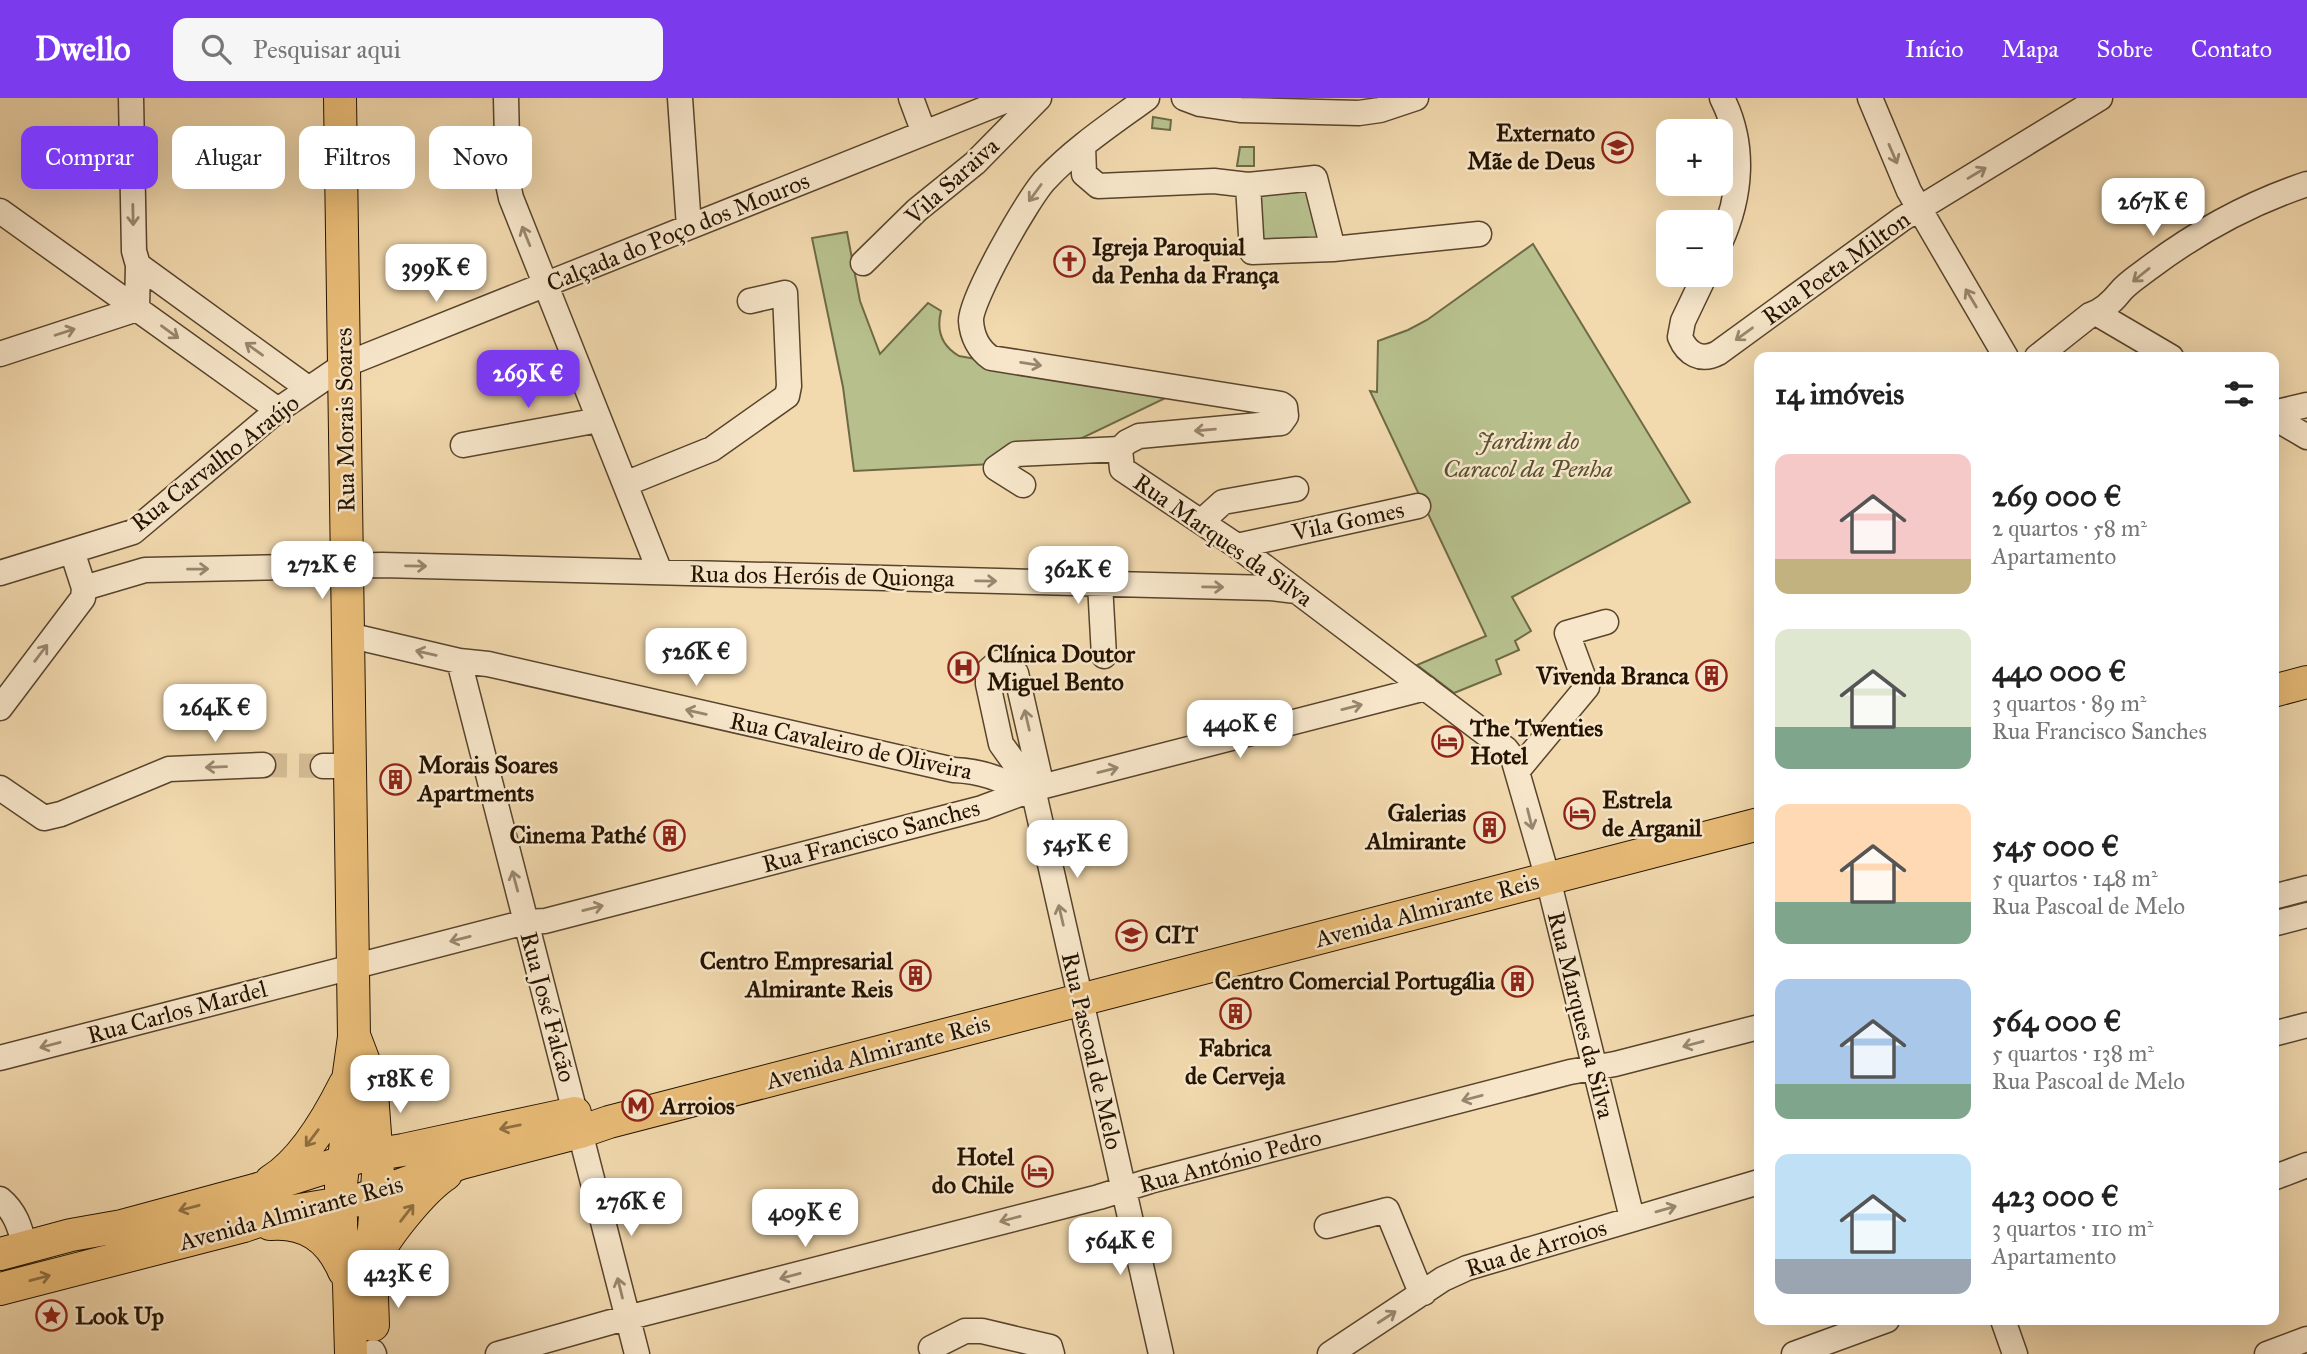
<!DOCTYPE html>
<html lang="pt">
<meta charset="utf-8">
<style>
body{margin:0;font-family:"IM FELL Great Primer",serif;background:#f6f6f6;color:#222;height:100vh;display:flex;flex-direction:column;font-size:26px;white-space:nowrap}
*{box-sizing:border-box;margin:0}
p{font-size:23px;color:#767676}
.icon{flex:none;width:38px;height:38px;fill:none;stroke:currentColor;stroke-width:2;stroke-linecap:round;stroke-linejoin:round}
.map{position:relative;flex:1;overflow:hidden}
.details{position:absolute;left:1754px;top:254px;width:525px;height:973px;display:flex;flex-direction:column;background:#fff;border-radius:14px;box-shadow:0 7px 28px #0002}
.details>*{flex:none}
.top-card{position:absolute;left:21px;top:28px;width:665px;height:63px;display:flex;gap:14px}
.fabs{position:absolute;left:1656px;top:21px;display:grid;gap:14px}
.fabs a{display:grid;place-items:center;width:77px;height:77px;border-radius:14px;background:#fff;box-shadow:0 7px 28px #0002;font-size:35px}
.price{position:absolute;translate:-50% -60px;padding:0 16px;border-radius:14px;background:#fff;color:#222;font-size:23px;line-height:46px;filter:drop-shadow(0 2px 4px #0008)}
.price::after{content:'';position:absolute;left:50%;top:42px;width:21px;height:16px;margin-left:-10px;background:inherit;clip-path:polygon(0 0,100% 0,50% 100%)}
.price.active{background:#7c3aed;color:#fff}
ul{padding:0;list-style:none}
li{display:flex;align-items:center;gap:21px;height:175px;padding:0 21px}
li span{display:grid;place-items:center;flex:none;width:196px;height:140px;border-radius:14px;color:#555}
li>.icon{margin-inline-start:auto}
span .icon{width:84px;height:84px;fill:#fffc;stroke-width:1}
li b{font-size:30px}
h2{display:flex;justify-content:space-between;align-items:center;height:84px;padding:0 21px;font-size:30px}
.chip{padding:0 24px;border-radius:14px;background:#fff;box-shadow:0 7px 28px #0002;font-size:24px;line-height:63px}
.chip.active{background:#7c3aed;color:#fff}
header{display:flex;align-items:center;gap:42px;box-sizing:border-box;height:98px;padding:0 35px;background:#7c3aed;color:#fff}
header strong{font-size:33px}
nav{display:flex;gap:38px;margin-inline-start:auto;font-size:24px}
.search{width:490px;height:63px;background:#f6f6f6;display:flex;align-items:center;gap:18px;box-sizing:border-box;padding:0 24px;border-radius:14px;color:#767676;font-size:26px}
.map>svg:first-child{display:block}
</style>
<header>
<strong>Dwello</strong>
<div class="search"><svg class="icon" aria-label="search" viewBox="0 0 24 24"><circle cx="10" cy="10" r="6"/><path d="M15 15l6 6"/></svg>Pesquisar aqui</div>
<nav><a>Início</a><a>Mapa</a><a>Sobre</a><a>Contato</a></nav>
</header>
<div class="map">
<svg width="2307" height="1256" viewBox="0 0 2307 1256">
<rect width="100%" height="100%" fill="#f2d9ae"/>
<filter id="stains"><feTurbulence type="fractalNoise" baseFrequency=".00286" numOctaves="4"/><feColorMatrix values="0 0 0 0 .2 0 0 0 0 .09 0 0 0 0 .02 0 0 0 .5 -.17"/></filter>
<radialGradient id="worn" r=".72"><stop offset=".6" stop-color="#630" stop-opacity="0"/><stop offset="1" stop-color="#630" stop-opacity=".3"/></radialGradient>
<!-- green -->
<path fill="#b7c08d" stroke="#6e6a46" stroke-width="2" d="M1153 19 1171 22 1170 32 1152 30Z
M1240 49H1254V68H1237Z
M1304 93 1313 98 1321 126 1316 142 1301 148 1267 145C1257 135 1256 111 1261 98L1269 94Z
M847 134 860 203 880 256 928 205 941 213C936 233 942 248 959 258L1174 296 1032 364 854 373 843 289 812 140Z
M1533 146 1690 404 1512 499 1531 533 1515 543 1519 552 1496 562 1501 576 1454 595 1417 567 1486 538 1370 293 1377 294 1378 243 1408 232 1427 222Z"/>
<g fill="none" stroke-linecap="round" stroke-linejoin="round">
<!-- minor-tunnel -->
<path stroke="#d3bb94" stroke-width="24" stroke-dasharray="24 12" stroke-linecap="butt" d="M263 667 323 668"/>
<defs>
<path id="minor" d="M131 0 134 153 138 167
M506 0 508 86 511 100 660 474
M680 0 689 129
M911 0 924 35
M1147 0C1113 25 1075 50 1046 81 1029 98 970 202 971 223 972 238 979 252 991 260L1281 306 1285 309 1286 318 1281 325 1139 338 1127 344 1120 351 1122 371 1237 448 1506 651 1513 660 1548 781 1632 1120
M1184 0 1200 6 1240 12 1359 15 1380 12 1416 0
M1870 0 1909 93 2006 259
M1083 48 1084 76 1098 88 1214 83 1248 87 1315 80 1333 151 1479 136
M1248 87 1252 154 1333 151
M0 113 137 211
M1720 145C1741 99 1746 47 1722 0
M863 165 917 112 975 65 1039 0
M1705 177 1683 223 1680 239C1687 256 1701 264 1718 255L1902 121 2100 0
M2096 215 2171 259
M0 256 137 211
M2037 259 2090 217C2103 213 2112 204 2120 194 2127 185 2140 177 2149 170 2197 134 2250 105 2307 86
M278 312 137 211 138 167 309 291
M2273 315 2307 307
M2273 319 2307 339
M463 347 599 322
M625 386 712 351 787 298 789 288 785 195 750 203
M1023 387 996 370 1016 356 1120 351
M1202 423 1223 404 1296 391
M1237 448 1418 408
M0 475 133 434 278 312 344 267 1012 0
M1100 486 1104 558
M84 490 145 472 382 467 1270 490 1296 493
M348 537 459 563 488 566 954 672C978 673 1002 680 1022 694
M459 563 637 1256
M0 610 83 500 84 490 72 453
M323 668H350
M1518 672 1587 589 1567 535 1606 524
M0 690 44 720 61 716 169 671 263 667
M1033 691 1161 1256
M1022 694 1016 667 1001 646 988 586V573L997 565 1006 566 1016 575 1042 689
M2273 799 2307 790
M2273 826 2307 817
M2273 936 2307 927
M0 960 526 824 545 823 982 710 1033 691 1426 590
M2273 1080 2307 1067
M0 1101C16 1114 20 1130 25 1149
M1327 1128 1387 1112 1417 1185 1424 1195
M2003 1222 2015 1256
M931 1250 965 1233H982L1050 1249 1052 1256
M373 1254 374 1256
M498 1256 611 1224 1099 1099 1150 1083 1570 974 1615 966 1759 929
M1330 1256 1443 1181 1467 1170 1759 1084
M1794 1256 1887 1222
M2267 1256 2307 1241"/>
<path id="major" d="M340 0 354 939 348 982 347 1035 341 1086V1129L349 1186 351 1256
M2273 593 2307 584
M355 940 371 982 378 1076 371 1172 373 1227
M271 1083C302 1064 329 1018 345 986
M270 1126C306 1123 330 1140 344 1173
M0 1156 71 1137 122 1128 255 1092 359 1059 403 1052 575 1015
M373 1165C383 1140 423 1091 446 1076
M0 1191 244 1128 282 1115 359 1102 461 1065 580 1034 609 1024 1759 726"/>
</defs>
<!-- minor casing -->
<use href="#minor" stroke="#58442c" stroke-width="27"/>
<!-- major casing -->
<use href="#major" stroke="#241300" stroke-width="34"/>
<!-- minor -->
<use href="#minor" stroke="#f7e6ca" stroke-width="24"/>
<!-- major -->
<use href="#major" stroke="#e9bc77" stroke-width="32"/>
</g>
<!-- one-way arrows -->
<defs><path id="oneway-shaft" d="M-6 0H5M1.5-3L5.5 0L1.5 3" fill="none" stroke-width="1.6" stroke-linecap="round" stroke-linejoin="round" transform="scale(1.75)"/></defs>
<g stroke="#98876f">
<use href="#oneway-shaft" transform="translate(1893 56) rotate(67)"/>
<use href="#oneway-shaft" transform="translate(1977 75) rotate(-31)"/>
<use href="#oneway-shaft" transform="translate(1035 95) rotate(126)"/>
<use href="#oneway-shaft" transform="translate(133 117) rotate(89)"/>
<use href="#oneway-shaft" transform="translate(526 138) rotate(-112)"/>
<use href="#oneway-shaft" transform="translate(2141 177) rotate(141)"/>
<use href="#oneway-shaft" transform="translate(1971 200) rotate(-121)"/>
<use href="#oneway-shaft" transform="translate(65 234) rotate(-18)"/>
<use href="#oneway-shaft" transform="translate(170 234) rotate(36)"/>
<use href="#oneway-shaft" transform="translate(1744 236) rotate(144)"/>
<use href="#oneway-shaft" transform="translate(254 251) rotate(-144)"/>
<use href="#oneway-shaft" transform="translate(1031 266) rotate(9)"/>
<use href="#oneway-shaft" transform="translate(1205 332) rotate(175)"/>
<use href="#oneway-shaft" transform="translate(416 468) rotate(1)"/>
<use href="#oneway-shaft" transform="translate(198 471) rotate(-1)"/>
<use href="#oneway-shaft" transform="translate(986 483) rotate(1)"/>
<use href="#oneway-shaft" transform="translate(1213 489) rotate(1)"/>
<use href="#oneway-shaft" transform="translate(41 555) rotate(-53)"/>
<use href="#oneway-shaft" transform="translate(426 555) rotate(-167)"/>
<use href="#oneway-shaft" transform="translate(1352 609) rotate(-14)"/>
<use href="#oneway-shaft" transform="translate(696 614) rotate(-167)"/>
<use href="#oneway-shaft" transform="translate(1027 622) rotate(-103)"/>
<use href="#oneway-shaft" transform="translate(216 669) rotate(178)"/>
<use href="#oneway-shaft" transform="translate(1108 672) rotate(-14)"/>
<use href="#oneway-shaft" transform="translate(1530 721) rotate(76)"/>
<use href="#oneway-shaft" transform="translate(515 783) rotate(-105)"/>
<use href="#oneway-shaft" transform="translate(593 810) rotate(-14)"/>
<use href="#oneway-shaft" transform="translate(1061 817) rotate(-103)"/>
<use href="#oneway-shaft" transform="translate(460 841) rotate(166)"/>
<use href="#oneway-shaft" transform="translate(1693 946) rotate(165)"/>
<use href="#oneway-shaft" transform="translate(50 947) rotate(165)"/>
<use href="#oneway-shaft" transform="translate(1472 1000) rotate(165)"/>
<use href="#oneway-shaft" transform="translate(1666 1111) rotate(-16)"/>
<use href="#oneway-shaft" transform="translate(1010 1121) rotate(165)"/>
<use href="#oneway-shaft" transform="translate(790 1178) rotate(165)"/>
<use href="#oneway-shaft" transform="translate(620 1190) rotate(-104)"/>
<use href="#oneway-shaft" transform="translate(1387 1219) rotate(-33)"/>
</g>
<g stroke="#907041">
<use href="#oneway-shaft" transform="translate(510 1029) rotate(168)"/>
<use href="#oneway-shaft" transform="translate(312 1040) rotate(127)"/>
<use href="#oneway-shaft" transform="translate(189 1110) rotate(165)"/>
<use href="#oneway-shaft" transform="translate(407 1115) rotate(-52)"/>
<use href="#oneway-shaft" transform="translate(40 1180) rotate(-15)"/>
</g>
<!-- icons -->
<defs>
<symbol id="school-ring" viewBox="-11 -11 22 22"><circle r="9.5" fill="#f7e6ca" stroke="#8f2418" stroke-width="1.5"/><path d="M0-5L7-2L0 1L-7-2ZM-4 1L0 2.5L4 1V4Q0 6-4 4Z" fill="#8f2418"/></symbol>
<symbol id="church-ring" viewBox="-11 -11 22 22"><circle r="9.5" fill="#f7e6ca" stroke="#8f2418" stroke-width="1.5"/><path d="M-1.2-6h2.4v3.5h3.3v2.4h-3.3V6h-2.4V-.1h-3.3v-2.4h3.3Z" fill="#8f2418"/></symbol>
<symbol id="hospital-ring" viewBox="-11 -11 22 22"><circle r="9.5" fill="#f7e6ca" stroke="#8f2418" stroke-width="1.5"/><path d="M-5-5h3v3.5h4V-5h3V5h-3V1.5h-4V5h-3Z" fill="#8f2418"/></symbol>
<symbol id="building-ring" viewBox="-11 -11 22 22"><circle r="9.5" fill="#f7e6ca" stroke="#8f2418" stroke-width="1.5"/><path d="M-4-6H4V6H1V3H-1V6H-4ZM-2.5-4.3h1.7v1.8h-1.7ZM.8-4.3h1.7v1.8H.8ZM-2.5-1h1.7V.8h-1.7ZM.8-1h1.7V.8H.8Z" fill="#8f2418"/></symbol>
<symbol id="hotel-ring" viewBox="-11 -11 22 22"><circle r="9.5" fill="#f7e6ca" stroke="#8f2418" stroke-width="1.5"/><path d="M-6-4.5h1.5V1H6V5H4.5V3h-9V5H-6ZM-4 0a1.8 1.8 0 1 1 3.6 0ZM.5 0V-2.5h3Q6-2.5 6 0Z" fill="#8f2418"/></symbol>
<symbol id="university-ring" viewBox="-11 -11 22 22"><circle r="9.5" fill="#f7e6ca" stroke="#8f2418" stroke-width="1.5"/><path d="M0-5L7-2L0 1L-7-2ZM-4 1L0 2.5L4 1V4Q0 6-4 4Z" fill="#8f2418"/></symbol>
<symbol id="metro-ring" viewBox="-11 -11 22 22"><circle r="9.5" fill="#f7e6ca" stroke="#8f2418" stroke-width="1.5"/><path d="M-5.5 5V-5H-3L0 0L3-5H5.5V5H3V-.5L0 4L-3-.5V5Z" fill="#8f2418"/></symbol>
<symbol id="sight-ring" viewBox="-11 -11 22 22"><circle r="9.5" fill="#f7e6ca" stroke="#8f2418" stroke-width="1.5"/><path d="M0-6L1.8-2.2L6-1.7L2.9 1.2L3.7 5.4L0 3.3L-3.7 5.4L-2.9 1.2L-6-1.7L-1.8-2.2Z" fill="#8f2418"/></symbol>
</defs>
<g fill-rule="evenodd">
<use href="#school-ring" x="1600" y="32" width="35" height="35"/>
<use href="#church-ring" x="1052" y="146" width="35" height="35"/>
<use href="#hospital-ring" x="946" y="552" width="35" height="35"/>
<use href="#building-ring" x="1694" y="560" width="35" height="35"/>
<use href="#hotel-ring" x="1430" y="626" width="35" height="35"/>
<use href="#building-ring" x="378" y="664" width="35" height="35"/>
<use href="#hotel-ring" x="1562" y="698" width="35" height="35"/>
<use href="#building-ring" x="1472" y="712" width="35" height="35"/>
<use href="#building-ring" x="652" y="720" width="35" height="35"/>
<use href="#university-ring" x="1114" y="820" width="35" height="35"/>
<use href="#building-ring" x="898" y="860" width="35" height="35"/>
<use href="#building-ring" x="1500" y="866" width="35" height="35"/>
<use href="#building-ring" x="1218" y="898" width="35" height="35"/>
<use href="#metro-ring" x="620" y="990" width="35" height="35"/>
<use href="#hotel-ring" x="1020" y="1056" width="35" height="35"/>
<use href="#sight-ring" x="34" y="1200" width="35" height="35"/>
</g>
<g text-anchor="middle" stroke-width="5" stroke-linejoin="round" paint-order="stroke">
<!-- poi labels -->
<g font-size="24" font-weight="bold" fill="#241300" stroke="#f7e6ca" text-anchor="start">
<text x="1595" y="43" text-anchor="end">Externato<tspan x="1595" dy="28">Mãe de Deus</tspan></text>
<text x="1092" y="157">Igreja Paroquial<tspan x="1092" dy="28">da Penha da França</tspan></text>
<text x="987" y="564">Clínica Doutor<tspan x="987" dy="28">Miguel Bento</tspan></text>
<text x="1689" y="586" text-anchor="end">Vivenda Branca</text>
<text x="1470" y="638">The Twenties<tspan x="1470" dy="28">Hotel</tspan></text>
<text x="418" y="675">Morais Soares<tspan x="418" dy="28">Apartments</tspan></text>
<text x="1602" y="710">Estrela<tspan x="1602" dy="28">de Arganil</tspan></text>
<text x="1466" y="723" text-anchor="end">Galerias<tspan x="1466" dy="28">Almirante</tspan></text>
<text x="646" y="745" text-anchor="end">Cinema Pathé</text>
<text x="1155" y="845">CIT</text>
<text x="893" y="871" text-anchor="end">Centro Empresarial<tspan x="893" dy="28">Almirante Reis</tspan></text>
<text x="1495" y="891" text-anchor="end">Centro Comercial Portugália</text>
<text x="1235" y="958" text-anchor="middle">Fabrica<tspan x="1235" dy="28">de Cerveja</tspan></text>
<text x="661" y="1016">Arroios</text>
<text x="1014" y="1067" text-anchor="end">Hotel<tspan x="1014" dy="28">do Chile</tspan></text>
<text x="75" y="1226">Look Up</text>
</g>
<!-- street labels -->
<g font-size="24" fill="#241300" stroke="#f7e6ca">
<text transform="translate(952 83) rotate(-42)" y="8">Vila Saraiva</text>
<text transform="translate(678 134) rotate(-22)" y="8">Calçada do Poço dos Mouros</text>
<text transform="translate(1836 170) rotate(-36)" y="8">Rua Poeta Milton</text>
<text transform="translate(345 322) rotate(-91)" y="8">Rua Morais Soares</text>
<text transform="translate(215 365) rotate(-38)" y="8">Rua Carvalho Araújo</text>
<text transform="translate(1348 423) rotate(-12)" y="8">Vila Gomes</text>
<text transform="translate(1223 442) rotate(35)" y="8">Rua Marques da Silva</text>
<text transform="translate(822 478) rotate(1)" y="8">Rua dos Heróis de Quionga</text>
<text transform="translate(851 648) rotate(12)" y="8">Rua Cavaleiro de Oliveira</text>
<text transform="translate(871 738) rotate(-15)" y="8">Rua Francisco Sanches</text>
<text transform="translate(1427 812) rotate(-15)" y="8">Avenida Almirante Reis</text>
<text transform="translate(548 909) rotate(75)" y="8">Rua José Falcão</text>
<text transform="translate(177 914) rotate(-15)" y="8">Rua Carlos Mardel</text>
<text transform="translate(1581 917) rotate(76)" y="8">Rua Marques da Silva</text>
<text transform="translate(1092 953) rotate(77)" y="8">Rua Pascoal de Melo</text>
<text transform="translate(878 954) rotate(-15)" y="8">Avenida Almirante Reis</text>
<text transform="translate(1230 1063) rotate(-15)" y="8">Rua António Pedro</text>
<text transform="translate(291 1115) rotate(-15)" y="8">Avenida Almirante Reis</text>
<text transform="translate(1536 1150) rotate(-17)" y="8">Rua de Arroios</text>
</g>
<!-- park labels -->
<g font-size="24" font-style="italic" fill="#575031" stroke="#f7e6ca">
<text x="1528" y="351">Jardim do<tspan x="1528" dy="28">Caracol da Penha</tspan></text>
</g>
</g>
<rect width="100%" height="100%" filter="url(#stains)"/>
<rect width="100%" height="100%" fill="url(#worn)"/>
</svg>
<div class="fabs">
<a>+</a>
<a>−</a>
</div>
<b class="price" style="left:2153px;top:140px">267K €</b>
<b class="price" style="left:436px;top:206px">399K €</b>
<b class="price active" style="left:528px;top:312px">269K €</b>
<b class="price" style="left:322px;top:503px">272K €</b>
<b class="price" style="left:1078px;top:508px">362K €</b>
<b class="price" style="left:696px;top:590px">526K €</b>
<b class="price" style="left:215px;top:646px">264K €</b>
<b class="price" style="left:1240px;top:662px">440K €</b>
<b class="price" style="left:1077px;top:782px">545K €</b>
<b class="price" style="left:400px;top:1017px">518K €</b>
<b class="price" style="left:631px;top:1140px">276K €</b>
<b class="price" style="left:805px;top:1151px">409K €</b>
<b class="price" style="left:1120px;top:1179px">564K €</b>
<b class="price" style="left:398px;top:1212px">423K €</b>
<div class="top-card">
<a class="chip active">Comprar</a>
<a class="chip">Alugar</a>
<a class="chip">Filtros</a>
<a class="chip">Novo</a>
</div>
<section class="details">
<h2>14 imóveis<svg class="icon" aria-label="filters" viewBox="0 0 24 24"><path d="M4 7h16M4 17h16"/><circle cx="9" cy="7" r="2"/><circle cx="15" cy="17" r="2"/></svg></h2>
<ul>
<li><span style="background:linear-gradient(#f6c9c9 75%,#c2b280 0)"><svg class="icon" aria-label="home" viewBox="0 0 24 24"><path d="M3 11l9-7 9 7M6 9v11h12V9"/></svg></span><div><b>269 000 €</b><p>2 quartos · 58 m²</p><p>Apartamento</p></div></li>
<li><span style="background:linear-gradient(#dfe7d0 70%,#7fa58c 0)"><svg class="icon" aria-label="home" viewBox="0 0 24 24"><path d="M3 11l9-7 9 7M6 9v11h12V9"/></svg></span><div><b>440 000 €</b><p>3 quartos · 89 m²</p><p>Rua Francisco Sanches</p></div></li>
<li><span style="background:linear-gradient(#ffd9b3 70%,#7fa58c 0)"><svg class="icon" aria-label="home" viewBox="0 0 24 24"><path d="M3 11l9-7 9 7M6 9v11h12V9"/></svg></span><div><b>545 000 €</b><p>5 quartos · 148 m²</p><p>Rua Pascoal de Melo</p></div></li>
<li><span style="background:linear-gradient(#a9c7e8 75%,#7fa58c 0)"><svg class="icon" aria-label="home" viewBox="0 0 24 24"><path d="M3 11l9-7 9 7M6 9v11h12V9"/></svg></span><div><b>564 000 €</b><p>5 quartos · 138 m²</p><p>Rua Pascoal de Melo</p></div></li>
<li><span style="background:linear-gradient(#bfe0f5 75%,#9aa5b1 0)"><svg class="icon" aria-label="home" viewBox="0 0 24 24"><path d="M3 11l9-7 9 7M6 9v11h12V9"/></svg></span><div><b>423 000 €</b><p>3 quartos · 110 m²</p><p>Apartamento</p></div></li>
</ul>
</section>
</div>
